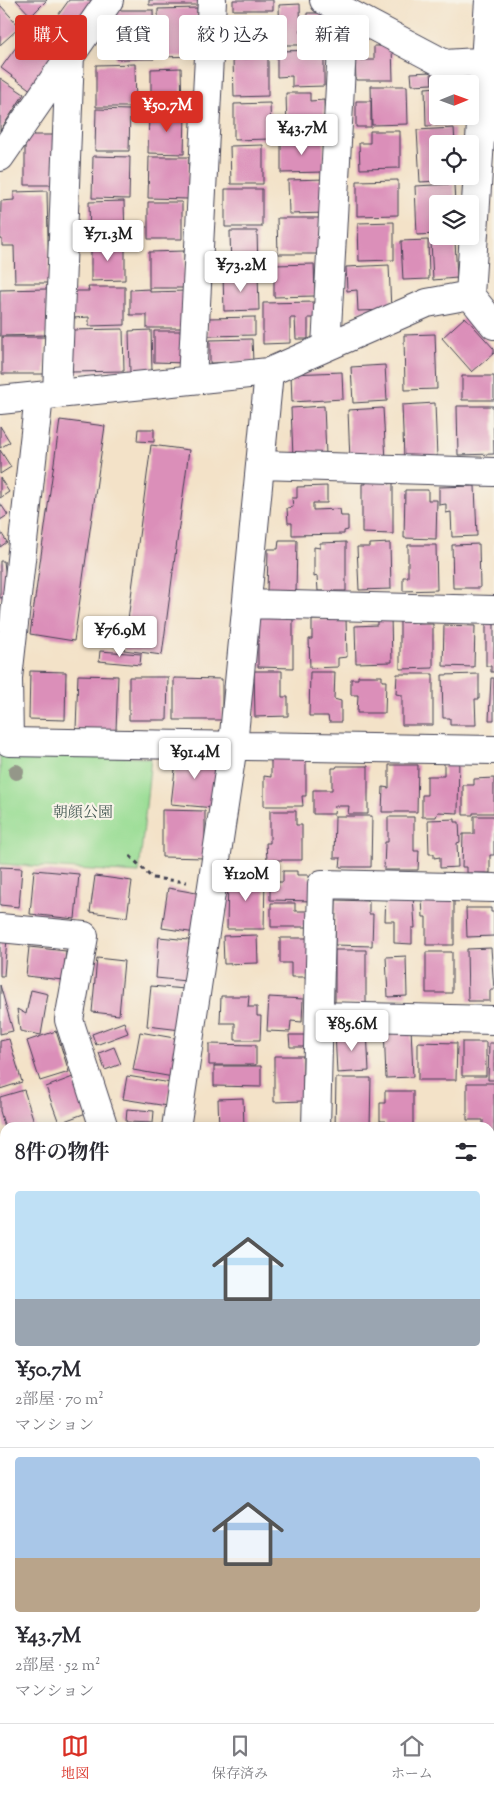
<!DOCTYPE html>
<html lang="ja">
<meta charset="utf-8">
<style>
body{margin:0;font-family:"Sorts Mill Goudy","Noto Serif JP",serif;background:#f7f7f7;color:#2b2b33;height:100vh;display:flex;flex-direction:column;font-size:19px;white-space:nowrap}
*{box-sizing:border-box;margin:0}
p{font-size:16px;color:#7c7c81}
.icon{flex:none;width:28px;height:28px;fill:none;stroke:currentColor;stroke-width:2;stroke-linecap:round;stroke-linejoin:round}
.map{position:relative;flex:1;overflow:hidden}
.drawer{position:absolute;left:0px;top:1122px;width:495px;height:601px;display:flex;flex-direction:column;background:#fff;border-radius:15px 15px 0 0;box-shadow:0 2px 12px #0003}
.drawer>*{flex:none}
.guide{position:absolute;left:15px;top:15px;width:465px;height:45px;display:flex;gap:10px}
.needle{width:32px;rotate:89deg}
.fabs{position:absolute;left:429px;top:75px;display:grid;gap:10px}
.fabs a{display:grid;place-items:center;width:50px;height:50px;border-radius:5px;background:#fff;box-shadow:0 2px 12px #0003;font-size:25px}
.price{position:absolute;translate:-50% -42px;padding:0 11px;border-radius:5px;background:#fff;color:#222;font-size:16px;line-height:32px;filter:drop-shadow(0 1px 2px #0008)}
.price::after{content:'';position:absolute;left:50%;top:30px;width:15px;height:11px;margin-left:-8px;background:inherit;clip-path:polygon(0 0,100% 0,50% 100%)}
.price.current{background:#d93025;color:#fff}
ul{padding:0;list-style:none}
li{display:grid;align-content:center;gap:10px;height:265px;padding:0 15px}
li+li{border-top:1px solid #e1e1e2}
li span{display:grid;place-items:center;height:155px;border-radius:5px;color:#555}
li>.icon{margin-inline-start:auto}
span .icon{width:90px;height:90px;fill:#fffc;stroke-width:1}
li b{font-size:21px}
h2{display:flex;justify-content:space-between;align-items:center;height:60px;padding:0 15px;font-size:21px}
.pill{padding:0 18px;border-radius:5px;background:#fff;box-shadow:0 2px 12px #0003;font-size:18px;line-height:45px}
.pill.current{background:#d93025;color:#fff}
.tab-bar{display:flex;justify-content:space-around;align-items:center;height:70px;border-top:1px solid #e1e1e2;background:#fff;font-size:14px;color:#7c7c81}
.tab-bar a{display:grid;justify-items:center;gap:2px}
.tab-bar .current{color:#d93025}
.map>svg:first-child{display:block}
</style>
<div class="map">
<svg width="494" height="1723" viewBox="0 0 494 1723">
<rect width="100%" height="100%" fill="#f7f3e8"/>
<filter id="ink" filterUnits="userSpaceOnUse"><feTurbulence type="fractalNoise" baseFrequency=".02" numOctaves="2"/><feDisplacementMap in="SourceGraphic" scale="10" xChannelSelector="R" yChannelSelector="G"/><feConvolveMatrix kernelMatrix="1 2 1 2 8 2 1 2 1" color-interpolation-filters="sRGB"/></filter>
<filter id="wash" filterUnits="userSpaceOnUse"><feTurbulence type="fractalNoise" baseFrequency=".0096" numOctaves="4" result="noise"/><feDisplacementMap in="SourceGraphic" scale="20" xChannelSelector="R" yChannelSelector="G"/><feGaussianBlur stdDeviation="1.12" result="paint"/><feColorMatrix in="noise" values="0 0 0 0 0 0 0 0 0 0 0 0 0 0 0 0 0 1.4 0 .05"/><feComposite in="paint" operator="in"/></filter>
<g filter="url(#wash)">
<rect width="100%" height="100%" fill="#f3e2c8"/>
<!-- green -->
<path fill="#9add94" stroke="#5e8068" d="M2 752 151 758 139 873 0 864V753Z"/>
<g id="blocks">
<!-- building -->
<path fill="#db8fb9" d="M16 0H47L31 16Z
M69 0H95L68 37 51 25Z
M149 0H201V5H149Z
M233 0H273V10H233Z
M300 4 301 45H280L279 5Z
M0 5 20 27 0 45Z
M197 8 199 56 159 57 158 9Z
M115 10H153L154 59H116Z
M307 13H329L330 44H307Z
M224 16H269V52H244V42L225 43Z
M27 32 58 54 32 91 1 68Z
M374 46H392L393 80H356L355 60H374Z
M324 50V86L292 87V76L277 77V51Z
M268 58V96L234 97 233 59Z
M135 64 136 107H96V65Z
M181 68 182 108 151 109V69Z
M431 72 432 84 412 85 411 73Z
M0 78 24 94 0 131Z
M371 86H407L408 124 372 125Z
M438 87V116H453L454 125 426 126 425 88Z
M286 93H310V101L324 100 325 132H287Z
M356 101H371V127H356Z
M270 103 271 139 234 140V104Z
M96 109 130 110 129 151H95Z
M149 113H185L184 154 148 153Z
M454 128 455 144H438V176H456V180L420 182 417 130Z
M370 131H400V168L360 169 359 143H370Z
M25 135H57L56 185H25Z
M324 138V172L281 173V139Z
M263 145V184H231L230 146Z
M93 156 130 157 129 199 92 198Z
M149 157H189L188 199 148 198Z
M325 179 326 213 289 214 288 180Z
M398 180V215L357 216V181Z
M454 184 455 204H438V234L417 235 415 186Z
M225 189H262V227H225Z
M47 191 49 283H15L14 246H2V239H0L1 201 14 200V192Z
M124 201 125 240H90L89 202Z
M148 202H182V239H148Z
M277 218H320V254H278Z
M394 222V260L359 261 358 223Z
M230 231H257L258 270H231Z
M428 240 429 279 403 280 401 241Z
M455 240 457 278 433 280 431 241Z
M91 243H125V280L91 281Z
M184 251 185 288H149V252Z
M314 264 315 296 274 297V265Z
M389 265 391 310 358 311 357 290 347 291 346 267Z
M258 274 259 310 224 311 223 275Z
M88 287H125V325L89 326V317L73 318V291H89Z
M47 289V335L0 336V290Z
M150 289V292L185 291V328H147V315H130V290Z
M315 302V318H308V339H296L295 318H290V343L263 344V303Z
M255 317V335L208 336V318Z
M465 317 494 349V353L472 372 442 338Z
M123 329 124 371 72 372 71 330Z
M151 330 152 372 130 373 129 331Z
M154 331H186V363L154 362Z
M435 334 437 389 405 390 404 335Z
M2 337H45V374H2Z
M252 339 253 362 210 363V340Z
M385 365 387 401 353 403 351 367Z
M342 372 343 399 292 402 291 374Z
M462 376H494V400H462Z
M435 403 437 458 404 459 402 405Z
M324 406 326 455 293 457 291 408Z
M457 406H493L494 454 458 455Z
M383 408 386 460 350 461 348 410Z
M60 420 105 426 74 641 30 634Z
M0 426 10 442 0 448Z
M138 429H154V442L137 441Z
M151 445 189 450 162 655 124 650Z
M0 450 11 467 0 474Z
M0 478 9 492 0 498Z
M366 479H388L389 484 393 483V534L362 533V484H366Z
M327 486V503H313V510L340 509 341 516H348V530L344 531V534L292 535V523H288L287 508 293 507 292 498H297V487Z
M475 486 477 536 452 537 451 512 446 513V504L439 505V487Z
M405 490H428V500H437L436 539 404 538Z
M0 503 8 515 0 520Z
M0 531 7 542 0 547Z
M279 540H297L296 593H267L268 549H278Z
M346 542V591H318L317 576 314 577V547L320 548V543Z
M390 543 391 589 359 590 357 547H370V544Z
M479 544 480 588H453L452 545Z
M408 545H436L437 590 403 591V577H408Z
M0 561H4L8 597 0 598Z
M298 612V619H293V668L258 667V614Z
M417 616V624H433V668L400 669V621Z
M377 617H391L392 662 356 663 355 626 377 625Z
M346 619 347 657 338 658V667L310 668 309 639H312V620Z
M486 622H494V672H491V666H486Z
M444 625 475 626 474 667 443 666Z
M100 651 141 654 140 665 99 661Z
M30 671 66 672 65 720 29 719Z
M254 671H282V697H288V716L255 717Z
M310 672H335L334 699 341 701V722H329L328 716H309Z
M397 674H433V725H402V695L396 694Z
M479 674V699H475L476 725H450V718H443L442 675Z
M78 675 118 676 116 730 76 729Z
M358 676H382V681H386L385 713H357L358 695H351V679H358Z
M129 677H168L167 720H129Z
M174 678 222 679V720H174Z
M491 678H494V720H489Z
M177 752 219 756 214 808 171 804Z
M271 755 306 756V796H302L303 806H264V776L271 777Z
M444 758H459L458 813 438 812 436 817H422V795H427V776H444Z
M389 765H418L417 812H382L383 787 389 788Z
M337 766H368V814H348L349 806H335L334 814H313V790H332V768H336Z
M494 778V813H473V815H463V785H474V779Z
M162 810 205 811V858L162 857Z
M270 811H296V825H302V860H267L266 843H270Z
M335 816H372L371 867H340L341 858H334Z
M474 816H494V855H490V873H467V867H462L463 834H474Z
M388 817H414V851H419L418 870H384L385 842H388Z
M455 819V822H459L460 842 457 843 458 867 440 868V857L434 858V854H429L428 820Z
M0 867 22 868 19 907 0 905Z
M34 870 79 874 75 919 30 914Z
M283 871H297V875H308V878H315L314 901 270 900V882H283Z
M228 874H265L264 929H227Z
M95 876 132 881 127 917 90 912Z
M168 888 202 894 196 933 162 928Z
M386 892 413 895 415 928H412V944L394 943V921H385Z
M422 898H454V945H426V917H423Z
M336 900 369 901V914H373L372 946 335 945Z
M271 903H295V911H313L309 927H271Z
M466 908H491V912H494V936L467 937Z
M257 935 258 963 224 964 223 936Z
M159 937 189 940 186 981 156 978Z
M0 938H7L4 976H0Z
M280 938H314V977H291V963H280Z
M29 947 66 951 63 980 26 976Z
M491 948 494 990H490V1001H468L467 949Z
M335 950H366V1004L335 1003Z
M426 952H452V993H426Z
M406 956 407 996 388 997 386 957Z
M97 958 124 961 119 1015 92 1012Z
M0 985 13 1031 0 1034Z
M151 986 185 989 181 1030 147 1026Z
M31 990 48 994 41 1035 20 1031 17 1009 26 1014Z
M221 996H249L248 1007H257V1016H261L260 1040H235V1023H220Z
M269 997 303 999 302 1022 291 1021 290 1032 267 1031Z
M124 1022 128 1033 96 1045 92 1034Z
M384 1026H411L413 1077 386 1078Z
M367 1030 369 1071 337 1073 335 1032Z
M56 1031 69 1072 40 1081 27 1041Z
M140 1032 180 1039 173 1077 133 1070Z
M289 1035H310V1047H290Z
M9 1039 22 1082 0 1089V1041Z
M418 1042 457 1043 456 1080H418Z
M462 1042H486V1076H462Z
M489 1043H494V1080H488Z
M209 1044 256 1045V1065H209Z
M114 1047 121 1064 105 1070 99 1053Z
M274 1056H303V1101L274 1102Z
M214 1066H261V1087L214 1086Z
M127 1076 171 1083 167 1106 123 1099Z
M73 1077 86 1113 59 1123 46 1087Z
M336 1078H371L370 1128H335Z
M467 1083H494V1137H490V1128H483V1120H467Z
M24 1090 36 1128H5L0 1111V1097Z
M385 1091H413V1128H385L386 1121H380V1103H385Z
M243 1098 244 1127 219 1128 218 1099Z
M127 1109 154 1111 153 1123 126 1122Z
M490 1169H494V1219H490Z
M0 1210 5 1216V1223L0 1227Z
M0 1259 5 1265V1293L0 1297Z
M5 1344V1392L2 1395 0 1393V1348Z
M5 1404V1423L0 1417V1408Z
M0 1432 5 1438V1455L0 1459Z
M5 1515V1542L0 1535V1519Z
M0 1551 5 1558V1570L0 1574Z
M5 1578V1611L0 1604V1582Z
M490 1580 494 1583V1606L490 1612Z
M494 1646V1680L490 1677V1653Z
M0 1709 3 1713 5 1712V1719H13L16 1723H0Z
M48 1719H83L86 1723H44L43 1722Z
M109 1719H129L123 1723H112Z
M212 1719H244L247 1723H215Z
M257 1719H271L265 1723H259Z
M285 1719H293L295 1722 300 1719H306L309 1723H279Z
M325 1719H345L339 1723H328Z
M439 1719H468L471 1723H436L435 1722Z"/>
</g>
</g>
<g filter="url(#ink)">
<use href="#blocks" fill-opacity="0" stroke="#413f50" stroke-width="1"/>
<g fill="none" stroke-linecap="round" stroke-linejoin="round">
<defs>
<path id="street" d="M324 0 445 64 494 61
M489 0 470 295 494 325
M0 157 109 0
M326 347 344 11
M192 380 212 0
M57 394 70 54
M39 396 8 678 9 742 494 750
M0 400 269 372 427 303 470 295
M260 465 494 472
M247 604 494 610
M0 928 84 936 69 1020 104 1128
M319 1016 494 1020
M176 1128 233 745 269 372
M316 1128 322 884 494 888
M490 1154H494
M490 1294H494
M0 1324 4 1321 5 1323
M490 1427H494
M0 1496 5 1492
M490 1546 494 1548
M0 1667 5 1664
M490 1714 494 1717
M158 1723 164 1719
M394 1723 400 1719"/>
</defs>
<!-- street casing -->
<use href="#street" stroke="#413f50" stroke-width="30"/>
<!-- path -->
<path stroke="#413f50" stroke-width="3" stroke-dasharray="4 4" stroke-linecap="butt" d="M130 856 152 878 187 882"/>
<!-- street -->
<use href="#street" stroke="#fff" stroke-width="28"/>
</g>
<!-- trees -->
<circle fill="#949789" cx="16" cy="772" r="8"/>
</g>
<g text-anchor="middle" stroke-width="4.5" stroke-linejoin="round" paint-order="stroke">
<!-- park labels -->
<g font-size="15" fill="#465a56" stroke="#f7f3e8">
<text x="83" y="817">朝顔公園</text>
</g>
</g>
</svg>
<div class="fabs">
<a><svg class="needle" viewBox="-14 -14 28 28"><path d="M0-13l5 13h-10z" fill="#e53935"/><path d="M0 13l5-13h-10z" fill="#7c7c81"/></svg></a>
<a><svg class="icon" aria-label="locate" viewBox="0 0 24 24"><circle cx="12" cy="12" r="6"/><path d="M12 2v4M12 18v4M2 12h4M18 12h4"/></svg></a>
<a><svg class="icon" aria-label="layers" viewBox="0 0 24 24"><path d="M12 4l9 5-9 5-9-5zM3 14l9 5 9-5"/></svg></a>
</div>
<b class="price current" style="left:167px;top:133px">¥50.7M</b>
<b class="price" style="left:302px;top:156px">¥43.7M</b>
<b class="price" style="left:108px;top:262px">¥71.3M</b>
<b class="price" style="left:241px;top:293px">¥73.2M</b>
<b class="price" style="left:120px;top:658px">¥76.9M</b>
<b class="price" style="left:195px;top:780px">¥91.4M</b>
<b class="price" style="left:246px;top:902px">¥120M</b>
<b class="price" style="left:352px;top:1052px">¥85.6M</b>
<div class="guide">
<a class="pill current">購入</a>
<a class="pill">賃貸</a>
<a class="pill">絞り込み</a>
<a class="pill">新着</a>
</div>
<section class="drawer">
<h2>8件の物件<svg class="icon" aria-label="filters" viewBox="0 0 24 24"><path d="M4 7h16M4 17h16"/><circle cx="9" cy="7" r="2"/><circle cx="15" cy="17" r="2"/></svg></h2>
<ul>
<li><span style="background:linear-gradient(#bfe0f5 70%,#9aa5b1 0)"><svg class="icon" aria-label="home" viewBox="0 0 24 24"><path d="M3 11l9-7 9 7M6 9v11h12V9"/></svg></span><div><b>¥50.7M</b><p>2部屋 · 70 m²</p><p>マンション</p></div></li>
<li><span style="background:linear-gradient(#a9c7e8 65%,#b9a48a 0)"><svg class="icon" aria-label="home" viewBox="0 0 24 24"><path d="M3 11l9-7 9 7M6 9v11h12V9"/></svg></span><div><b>¥43.7M</b><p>2部屋 · 52 m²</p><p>マンション</p></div></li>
</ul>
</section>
</div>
<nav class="tab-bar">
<a class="current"><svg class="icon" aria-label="map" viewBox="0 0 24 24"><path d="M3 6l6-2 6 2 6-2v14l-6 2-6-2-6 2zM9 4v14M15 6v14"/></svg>地図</a>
<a><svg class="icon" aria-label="saved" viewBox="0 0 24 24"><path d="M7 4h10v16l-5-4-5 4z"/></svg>保存済み</a>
<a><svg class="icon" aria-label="home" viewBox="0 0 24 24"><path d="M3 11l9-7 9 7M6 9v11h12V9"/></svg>ホーム</a>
</nav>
